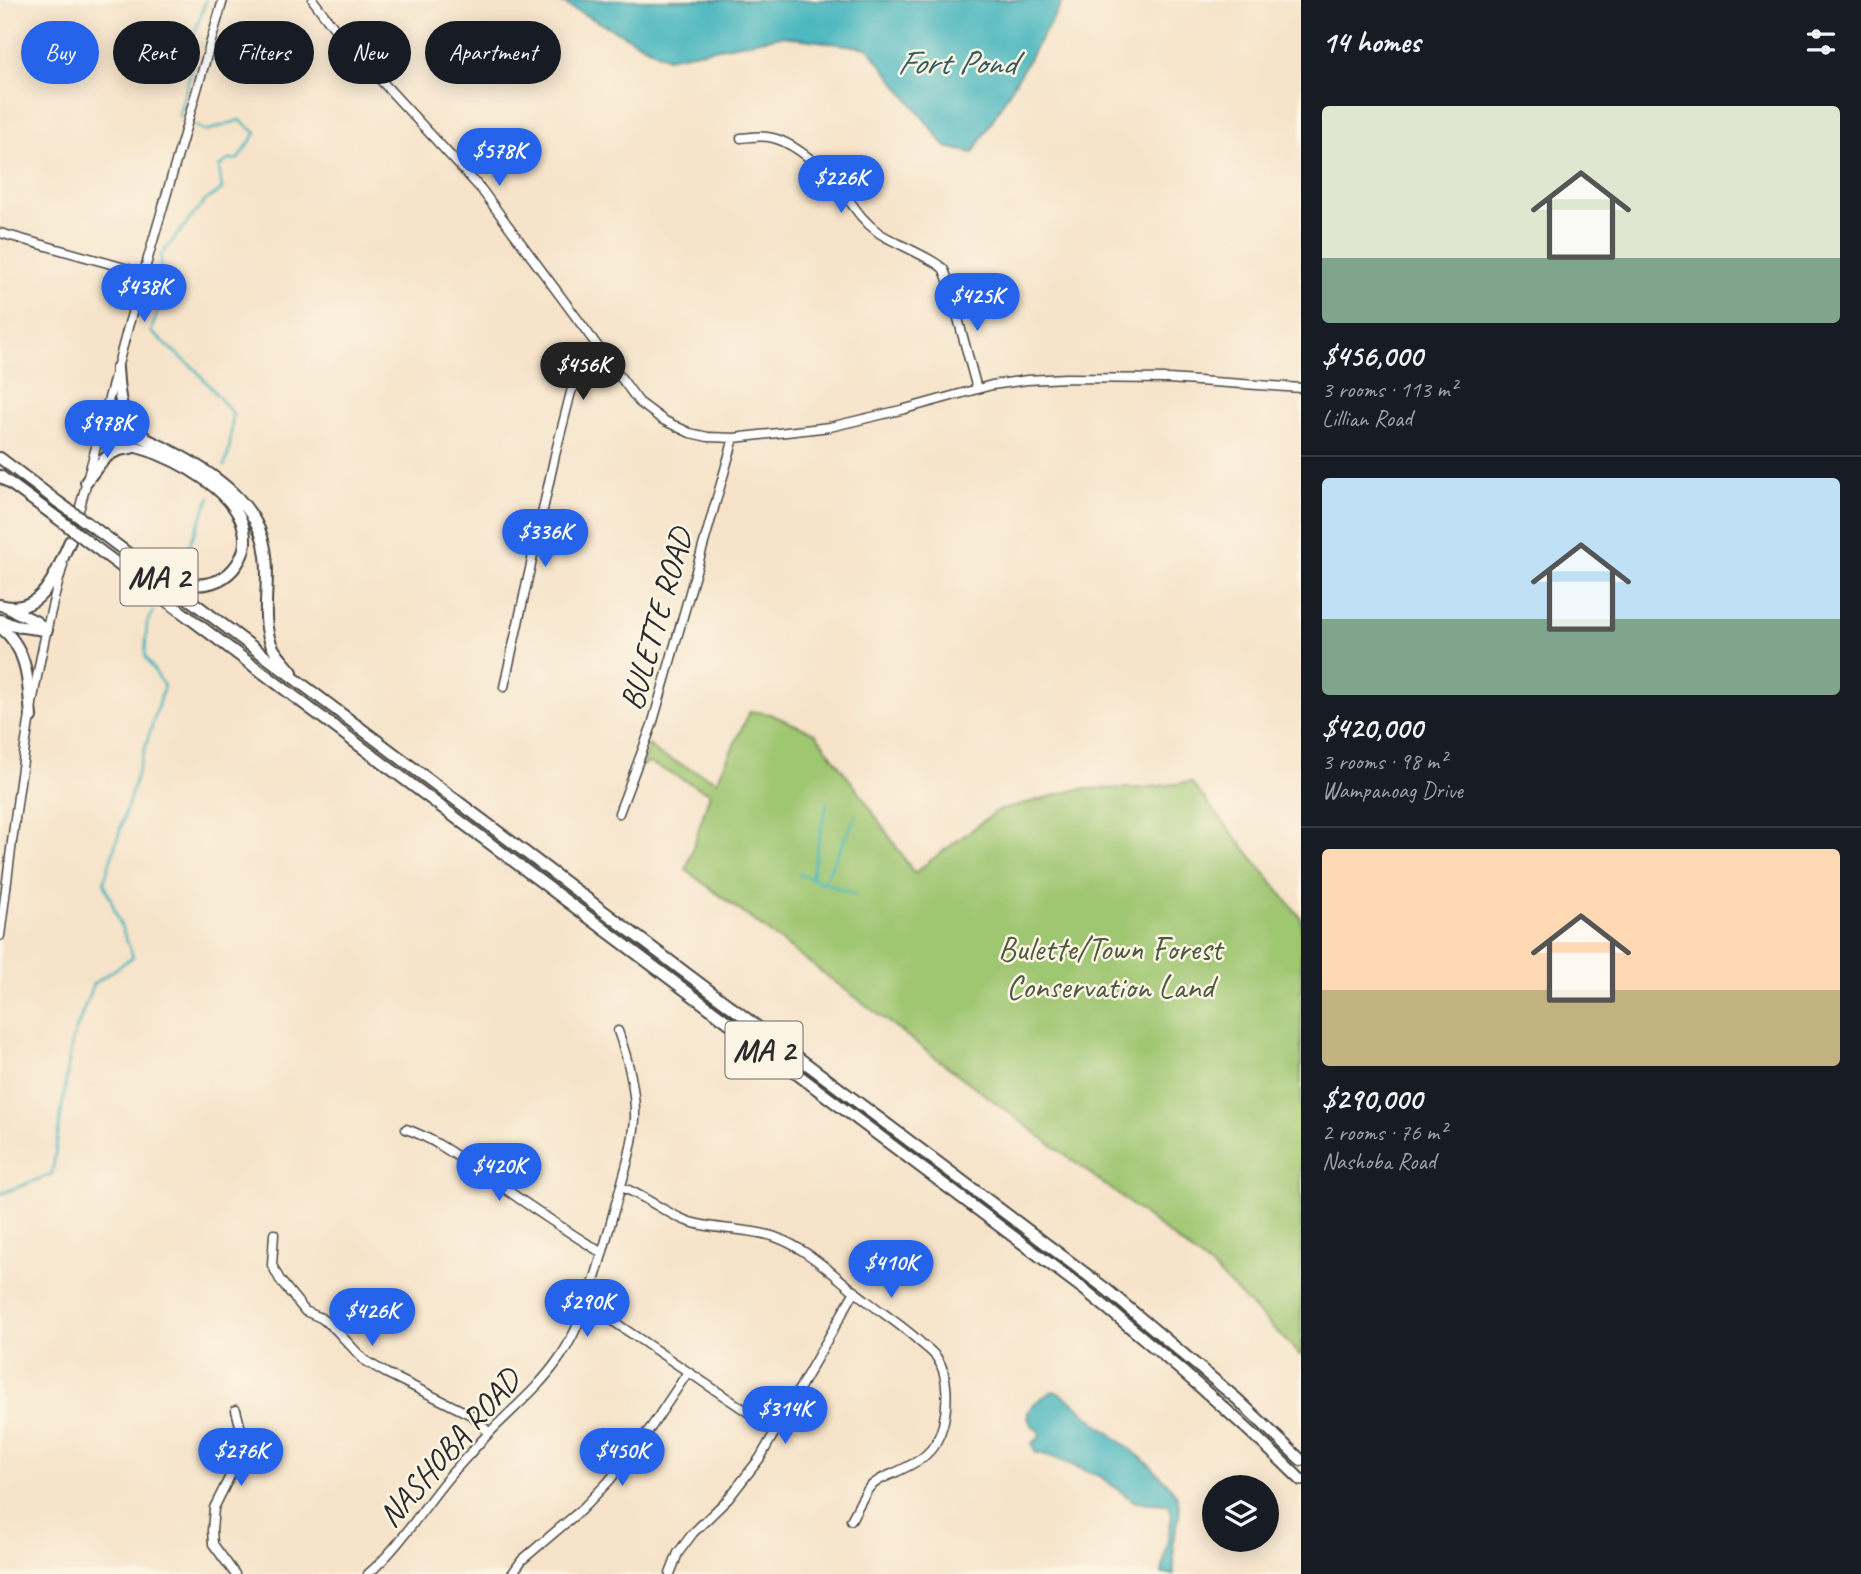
<!DOCTYPE html>
<meta charset="utf-8">
<style>
body{margin:0;font-family:Caveat,sans-serif;background:#20242c;color:#f1f3f6;height:100vh;display:flex;flex-direction:column;font-size:26px;white-space:nowrap}
*{box-sizing:border-box;margin:0}
p{font-size:23px;color:#9ea1a6}
.icon{flex:none;width:38px;height:38px;fill:none;stroke:currentColor;stroke-width:2;stroke-linecap:round;stroke-linejoin:round}
.map{position:relative;flex:1;overflow:hidden}
.drawer{display:flex;flex-direction:column;background:#171b24;width:560px}
.drawer>*{flex:none}
.banner{position:absolute;left:21px;top:21px;width:665px;height:63px;display:flex;gap:14px}
.fabs{position:absolute;left:1202px;top:1475px;display:grid;gap:14px}
.fabs a{display:grid;place-items:center;width:77px;height:77px;border-radius:50%;background:#171b24;box-shadow:0 4px 18px #0003;font-size:35px}
.price{position:absolute;translate:-50% -60px;padding:0 16px;border-radius:24px;background:#2563eb;color:#fff;font-size:23px;line-height:46px;filter:drop-shadow(0 2px 4px #0008)}
.price::after{content:'';position:absolute;left:50%;top:42px;width:21px;height:16px;margin-left:-10px;background:inherit;clip-path:polygon(0 0,100% 0,50% 100%)}
.price.on{background:#222;color:#fff}
ul{padding:0;list-style:none}
li{display:grid;align-content:center;gap:14px;height:371px;padding:0 21px}
li+li{border-top:2px solid #363941}
li span{display:grid;place-items:center;height:217px;border-radius:7px;color:#555}
li>.icon{margin-inline-start:auto}
span .icon{width:126px;height:126px;fill:#fffc;stroke-width:1}
li b{font-size:30px}
h2{display:flex;justify-content:space-between;align-items:center;height:84px;padding:0 21px;font-size:30px}
.tag{padding:0 24px;border-radius:32px;background:#171b24;box-shadow:0 4px 18px #0003;font-size:24px;line-height:63px}
.tag.on{background:#2563eb;color:#fff}
main{display:flex;flex:1;min-height:0}
.map>svg:first-child{display:block}
</style>
<main>
<div class="map">
<svg width="1301" height="1574" viewBox="0 0 1301 1574">
<rect width="100%" height="100%" fill="#fcf5e5"/>
<filter id="ink" filterUnits="userSpaceOnUse"><feTurbulence type="fractalNoise" baseFrequency=".0143" numOctaves="2"/><feDisplacementMap in="SourceGraphic" scale="14" xChannelSelector="R" yChannelSelector="G"/><feConvolveMatrix kernelMatrix="1 2 1 2 8 2 1 2 1" color-interpolation-filters="sRGB"/></filter>
<filter id="wash" filterUnits="userSpaceOnUse"><feTurbulence type="fractalNoise" baseFrequency=".00686" numOctaves="4" result="noise"/><feDisplacementMap in="SourceGraphic" scale="28" xChannelSelector="R" yChannelSelector="G"/><feGaussianBlur stdDeviation="1.57" result="paint"/><feColorMatrix in="noise" values="0 0 0 0 0 0 0 0 0 0 0 0 0 0 0 0 0 1.4 0 .05"/><feComposite in="paint" operator="in"/></filter>
<g filter="url(#wash)">
<rect width="100%" height="100%" fill="#f6e3c9"/>
<!-- green -->
<path fill="#9fc671" stroke="#65784e" stroke-width="2" d="M750 711 770 714 815 733 862 796 914 873 997 811 1078 789 1142 788 1191 782 1301 918V1356L1217 1272 1120 1196 686 870 710 793 652 764 648 763 641 766 649 745 658 754 717 781Z"/>
<!-- water -->
<path fill="#47b6be" stroke="#397074" stroke-width="2" d="M557 0H1064L973 153 946 147 868 48 782 36 667 58Z
M1053 1391C1070 1396 1080 1410 1093 1420 1117 1440 1143 1456 1164 1480 1169 1485 1175 1491 1177 1497 1183 1513 1176 1529 1172 1545L1174 1546V1574H1162L1172 1514 1170 1508 1166 1504 1135 1502 1101 1477 1053 1457 1035 1452 1032 1443 1039 1438 1040 1432C1014 1414 1035 1401 1053 1391Z"/>
<g fill="none" stroke-linecap="round" stroke-linejoin="round">
<!-- stream -->
<path stroke="#47b6be" stroke-width="2.5" d="M180 118 179 114 193 64 188 52 206 0
M194 125 206 131 240 120 256 133 238 159 228 160 219 167 222 189 204 202 161 255 159 308 151 332 196 370 233 414 229 452 224 466
M180 567 210 497
M799 874 855 894
M811 878 827 802
M823 883 856 816
M0 1194 52 1174 72 1041 93 984 133 957 104 882 164 686 145 656 147 623 153 611"/>
</g>
</g>
<g filter="url(#ink)">
<g fill="none" stroke-linecap="round" stroke-linejoin="round">
<defs>
<path id="minor" d="M313 0 340 36 481 189 639 402 663 420 690 433 708 437 734 438 830 427 905 409 992 385 1027 380 1066 378 1168 379 1301 388
M741 138C752 137 762 135 773 138 797 144 829 173 844 193 856 210 862 220 879 233 892 242 939 261 944 270 950 283 953 298 956 311 963 337 970 363 977 389
M0 233 143 273
M73 533 128 327 223 0
M504 687 555 455 571 392 577 381 587 369 604 356
M619 813 652 725 734 438
M0 936C16 813 29 684 63 565
M406 1129C438 1140 466 1163 494 1181 529 1206 565 1230 602 1253
M621 1187C644 1195 663 1212 687 1221 715 1231 746 1227 775 1237 811 1250 837 1279 867 1301 885 1315 904 1327 921 1343 926 1347 933 1352 937 1358 949 1375 948 1405 943 1425 935 1455 918 1462 892 1474 884 1477 875 1482 869 1488 862 1497 857 1510 851 1520
M274 1234 272 1265 280 1280 305 1311 321 1318 336 1330 364 1360 386 1373 473 1416 489 1433
M586 1303 776 1431
M235 1574 213 1544 212 1530 214 1508 243 1450V1437L236 1410
M368 1574C402 1545 424 1505 453 1472 466 1458 479 1443 493 1429 515 1407 540 1386 558 1360 587 1320 602 1254 615 1207 623 1178 633 1148 635 1119 636 1088 628 1059 618 1031
M512 1574 522 1560 581 1510 609 1481 652 1426 688 1372
M670 1574 678 1553 693 1533 728 1499 760 1458 855 1291"/>
<path id="highway" d="M117 368C119 397 119 417 145 437
M99 430C123 425 148 440 169 450 212 472 261 504 266 556 270 585 260 619 272 646 277 656 285 663 292 672
M99 430C119 446 136 445 158 454 192 468 247 500 245 542 244 558 233 573 219 580 201 588 184 585 167 578
M0 458 58 502
M0 476 56 517
M86 482C100 464 106 450 131 448
M97 530 1106 1289 1237 1399 1301 1460
M91 544 1086 1291C1160 1351 1233 1413 1301 1480
M0 605C43 617 56 572 70 541
M10 609 35 621 47 630
M0 620 15 626 45 630
M0 627C29 649 28 684 31 717"/>
</defs>
<!-- minor casing -->
<use href="#minor" stroke="#494743" stroke-width="11"/>
<!-- highway casing -->
<use href="#highway" stroke="#494743" stroke-width="14"/>
<!-- minor -->
<use href="#minor" stroke="#fff" stroke-width="8"/>
<!-- highway -->
<use href="#highway" stroke="#fff" stroke-width="10"/>
<defs>
<path id="highway-bridge" d="M58 502 97 530
M56 517 91 544"/>
</defs>
<!-- highway-bridge casing -->
<use href="#highway-bridge" stroke="#494743" stroke-width="14" stroke-linecap="butt"/>
<!-- highway-bridge -->
<use href="#highway-bridge" stroke="#fff" stroke-width="10"/>
</g>
</g>
<g text-anchor="middle" stroke-width="5" stroke-linejoin="round" paint-order="stroke">
<!-- shield labels -->
<g fill="#fcf5e5" stroke="#6a6863" stroke-width="2">
<rect x="120.5" y="548.5" width="77" height="57" rx="5"/>
<rect x="725.5" y="1021.5" width="77" height="57" rx="5"/>
</g>
<g font-size="32" font-weight="bold" fill="#2b2b2b">
<text x="159" y="588">MA 2</text>
<text x="764" y="1061">MA 2</text>
</g>
<!-- street labels -->
<g font-size="33" fill="#2b2b2b" stroke="#fcf5e5">
<text transform="translate(655 619) rotate(-74)" y="12">BULETTE ROAD</text>
<text transform="translate(448 1447) rotate(-49)" y="12">NASHOBA ROAD</text>
</g>
<!-- park labels -->
<g font-size="33" fill="#4e5a40" stroke="#fcf5e5">
<text x="1110" y="960">Bulette/Town Forest<tspan x="1110" dy="38">Conservation Land</tspan></text>
</g>
<!-- water labels -->
<g font-size="35" font-style="italic" fill="#355c5e" stroke="#fcf5e5">
<text x="956" y="74">Fort Pond</text>
</g>
</g>
</svg>
<div class="fabs">
<a><svg class="icon" aria-label="layers" viewBox="0 0 24 24"><path d="M12 4l9 5-9 5-9-5zM3 14l9 5 9-5"/></svg></a>
</div>
<b class="price" style="left:499px;top:188px">$578K</b>
<b class="price" style="left:841px;top:215px">$226K</b>
<b class="price" style="left:144px;top:324px">$438K</b>
<b class="price" style="left:977px;top:333px">$425K</b>
<b class="price on" style="left:583px;top:402px">$456K</b>
<b class="price" style="left:107px;top:460px">$978K</b>
<b class="price" style="left:545px;top:569px">$336K</b>
<b class="price" style="left:499px;top:1203px">$420K</b>
<b class="price" style="left:891px;top:1300px">$410K</b>
<b class="price" style="left:587px;top:1339px">$290K</b>
<b class="price" style="left:372px;top:1348px">$426K</b>
<b class="price" style="left:785px;top:1446px">$314K</b>
<b class="price" style="left:241px;top:1488px">$276K</b>
<b class="price" style="left:622px;top:1488px">$450K</b>
<div class="banner">
<a class="tag on">Buy</a>
<a class="tag">Rent</a>
<a class="tag">Filters</a>
<a class="tag">New</a>
<a class="tag">Apartment</a>
</div>
</div>
<section class="drawer">
<h2>14 homes<svg class="icon" aria-label="filters" viewBox="0 0 24 24"><path d="M4 7h16M4 17h16"/><circle cx="9" cy="7" r="2"/><circle cx="15" cy="17" r="2"/></svg></h2>
<ul>
<li><span style="background:linear-gradient(#dfe7d0 70%,#7fa58c 0)"><svg class="icon" aria-label="home" viewBox="0 0 24 24"><path d="M3 11l9-7 9 7M6 9v11h12V9"/></svg></span><div><b>$456,000</b><p>3 rooms · 113 m²</p><p>Lillian Road</p></div></li>
<li><span style="background:linear-gradient(#bfe0f5 65%,#7fa58c 0)"><svg class="icon" aria-label="home" viewBox="0 0 24 24"><path d="M3 11l9-7 9 7M6 9v11h12V9"/></svg></span><div><b>$420,000</b><p>3 rooms · 98 m²</p><p>Wampanoag Drive</p></div></li>
<li><span style="background:linear-gradient(#ffd9b3 65%,#c2b280 0)"><svg class="icon" aria-label="home" viewBox="0 0 24 24"><path d="M3 11l9-7 9 7M6 9v11h12V9"/></svg></span><div><b>$290,000</b><p>2 rooms · 76 m²</p><p>Nashoba Road</p></div></li>
</ul>
</section>
</main>
